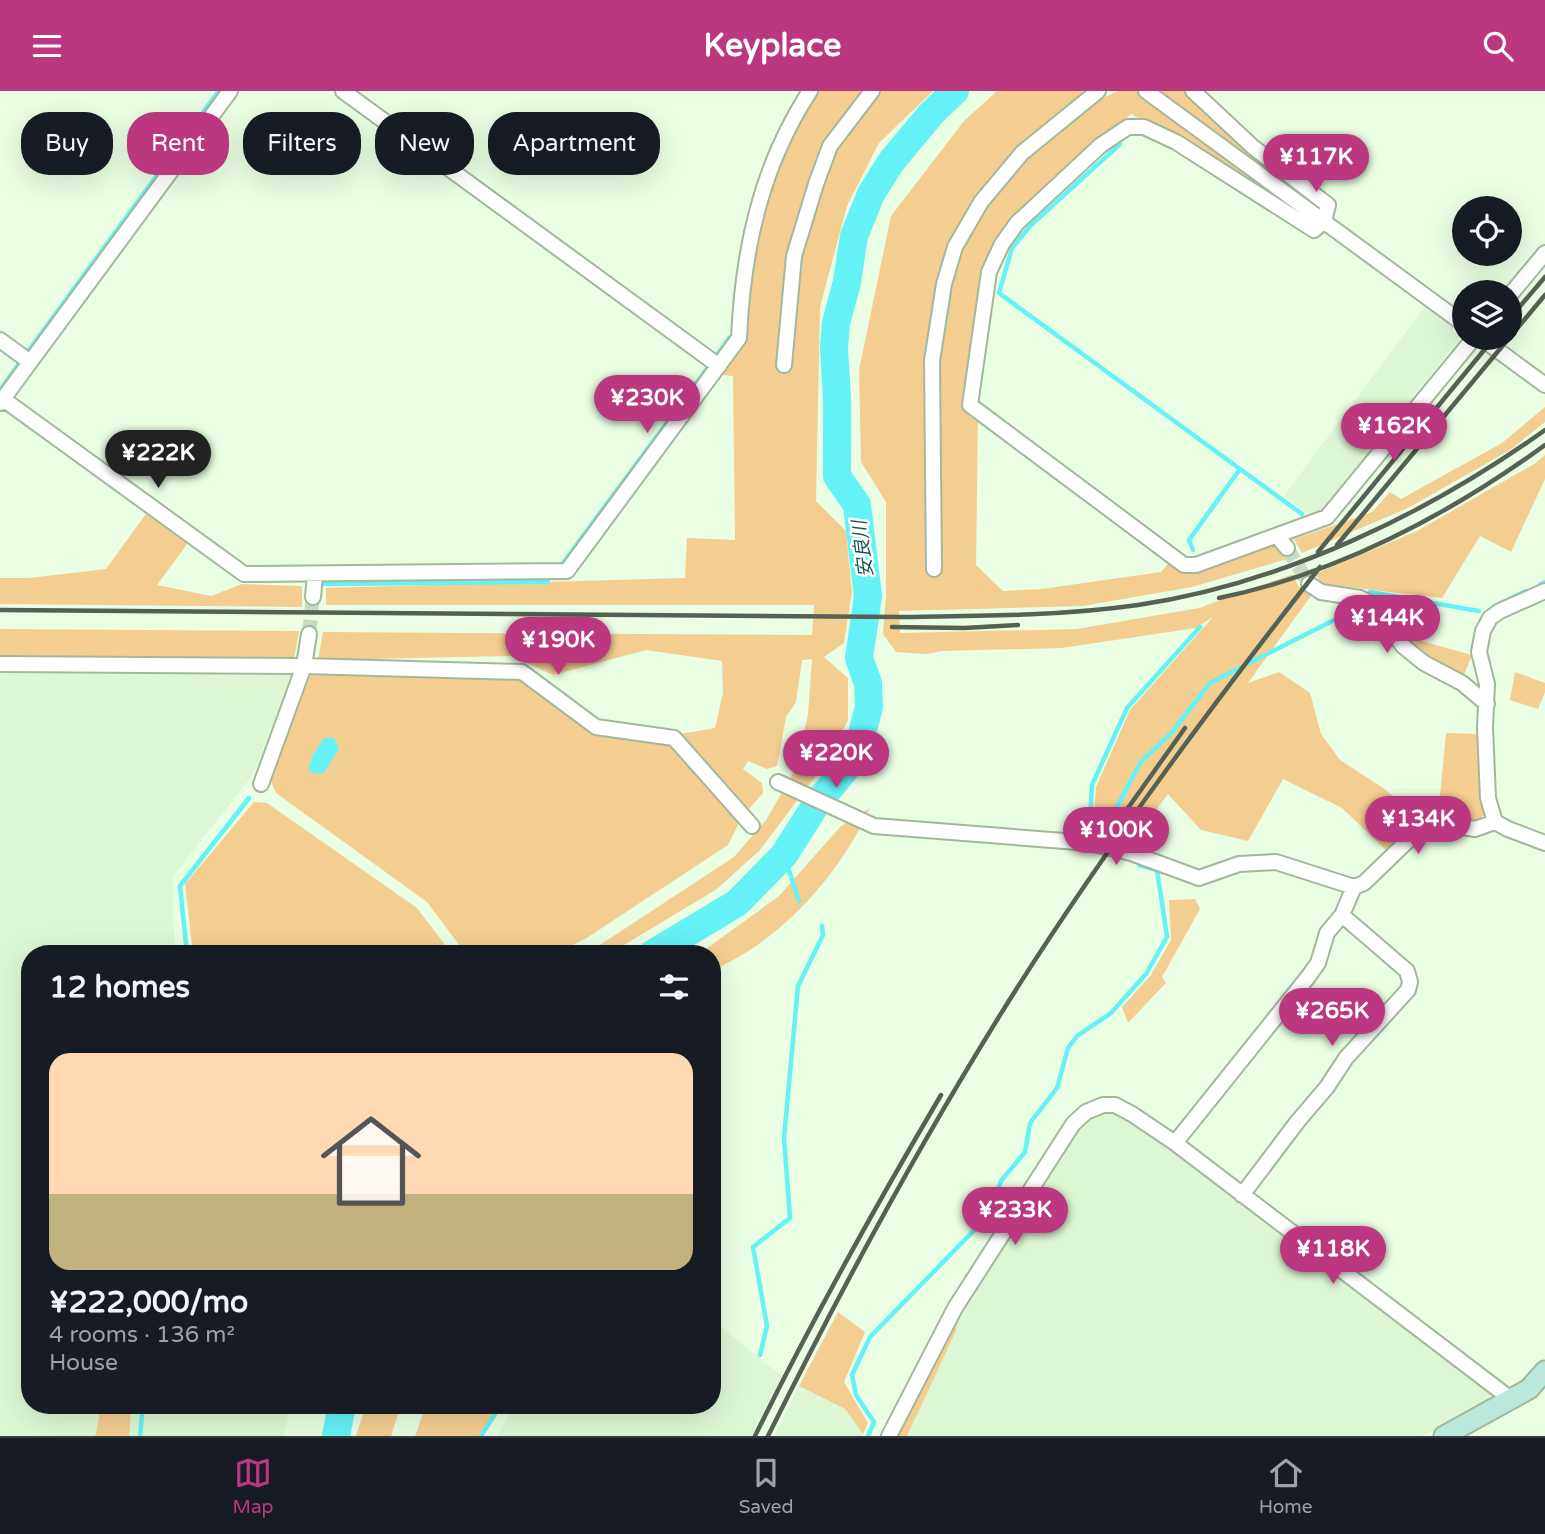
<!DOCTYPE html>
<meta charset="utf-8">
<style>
body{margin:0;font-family:"Varela Round","Noto Sans JP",sans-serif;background:#20242c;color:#f1f3f6;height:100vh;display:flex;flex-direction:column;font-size:26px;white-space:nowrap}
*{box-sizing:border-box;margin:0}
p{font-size:23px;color:#9ea1a6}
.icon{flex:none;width:38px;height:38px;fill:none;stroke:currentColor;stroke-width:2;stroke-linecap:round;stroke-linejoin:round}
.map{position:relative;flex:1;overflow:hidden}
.drawer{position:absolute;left:21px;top:854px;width:700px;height:469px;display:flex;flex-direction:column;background:#171b24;border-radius:28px;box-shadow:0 7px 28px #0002}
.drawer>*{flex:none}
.guide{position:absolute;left:21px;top:21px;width:700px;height:63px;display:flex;gap:14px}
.fabs{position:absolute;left:1452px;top:105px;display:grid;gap:14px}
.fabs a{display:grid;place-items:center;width:70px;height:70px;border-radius:50%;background:#171b24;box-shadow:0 7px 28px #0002;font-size:35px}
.price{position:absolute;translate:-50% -60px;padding:0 16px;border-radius:24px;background:#bb3880;color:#fff;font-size:23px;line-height:46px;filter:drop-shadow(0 2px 4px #0008)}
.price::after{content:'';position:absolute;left:50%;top:42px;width:21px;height:16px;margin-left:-10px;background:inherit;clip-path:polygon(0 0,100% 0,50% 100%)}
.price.on{background:#222;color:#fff}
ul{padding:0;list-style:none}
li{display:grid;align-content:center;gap:14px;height:371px;padding:0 28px}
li+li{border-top:2px solid #363941}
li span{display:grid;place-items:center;height:217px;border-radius:21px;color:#555}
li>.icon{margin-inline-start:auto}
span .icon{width:126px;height:126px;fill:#fffc;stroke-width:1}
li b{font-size:30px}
h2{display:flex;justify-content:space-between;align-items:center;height:84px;padding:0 28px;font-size:30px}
.tag{padding:0 24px;border-radius:28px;background:#171b24;box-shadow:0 7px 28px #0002;font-size:24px;line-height:63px}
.tag.on{background:#bb3880;color:#fff}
header{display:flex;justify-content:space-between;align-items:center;height:91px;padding:0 28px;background:#bb3880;color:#fff;font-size:32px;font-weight:700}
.dock{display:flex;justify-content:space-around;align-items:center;height:98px;border-top:2px solid #363941;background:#171b24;font-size:19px;color:#9ea1a6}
.dock a{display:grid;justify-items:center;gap:4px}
.dock .on{color:#bb3880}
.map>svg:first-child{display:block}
</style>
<header><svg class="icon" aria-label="menu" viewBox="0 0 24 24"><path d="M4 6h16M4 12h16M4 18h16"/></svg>Keyplace<svg class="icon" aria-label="search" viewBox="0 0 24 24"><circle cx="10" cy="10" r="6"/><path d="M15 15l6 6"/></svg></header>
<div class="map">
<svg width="1545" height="1345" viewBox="0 0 1545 1345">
<rect width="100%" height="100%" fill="#e9fee3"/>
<!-- built -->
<path fill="#ddf7d5" d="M1426 214 1464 242 1323 419 1307 422 1284 405Z
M0 580 293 582 252 685 173 785V830L176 863H30V1314H292L283 1345H0Z
M1102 1022 1116 1023 1164 1055 1489 1293 1490 1304 1482 1316 1420 1345H907L956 1240 960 1217 1079 1036 1090 1026Z
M712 1229 782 1285 752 1345H498L514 1314H712Z
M799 1295 845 1318 863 1343 862 1345H774Z"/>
<!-- green -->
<path fill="#f4ce90" d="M819 0H933L879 52 847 115 820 216 816 410 846 440 852 501 844 552 824 566 848 587V629L824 674 760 759 717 798 609 863H586L734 766 766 729 795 679 808 624 812 568 802 569 796 611 786 626 777 675 767 678 748 670 743 678 762 692 763 702 749 718 680 643 715 637 723 602 722 570 646 559 553 584 513 565 318 569 323 541 812 544 814 514H326V497L685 487 687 447 735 449 733 285 722 284 747 248 753 168 770 85 805 16Z
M997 0H1081L1095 11 1118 0H1185L1283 90 1271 101 1131 23 1003 140 980 182 965 318 978 328 976 474 1003 500 1042 498 1161 481 1170 470 1191 482 1271 452 1287 468 1192 496 1083 515 899 520 900 542 1077 538 1199 517 1293 483 1298 495 1313 502 1248 592 1279 581 1310 602 1321 643 1340 669 1383 697 1422 728 1386 759 1342 717 1283 688 1248 750 1201 739 1168 703 1132 751 1093 733 1096 696 1130 619 1213 526 1196 537 1062 557 942 560 927 563 896 561 883 543 886 503V411L861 371 859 279 891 125 964 30Z
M1545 316V331L1510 359 1408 417 1302 462 1294 448 1372 421 1390 401 1401 408 1502 352Z
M1545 364V388L1511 461 1480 445 1442 507 1323 493 1315 483 1417 440 1534 373Z
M146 423 188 452 157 494 211 505 242 493 302 495V516L0 513V487H29L106 478Z
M0 538 299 540 294 568 0 564Z
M1407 546 1472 564 1464 584 1431 571Z
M1515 581 1545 592V601L1538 618 1510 609Z
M306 584H417L521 588 594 643 674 651 739 732 728 754 585 848 553 863H466L427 811 276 702 269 685Z
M1446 642 1479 643 1485 723 1477 732 1438 726Z
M254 711 267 712 417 817 452 863H193L185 793Z
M870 717C845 772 801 826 750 859 738 867 725 873 712 880V863H699L779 805 841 735Z
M1195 808 1200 818 1162 886 1166 892 1128 932 1122 916 1151 884 1171 849 1169 809Z
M960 1217 956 1240 907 1345H895Z
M838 1221 865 1241 844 1291 868 1332 863 1343 845 1318 799 1295Z
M101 1314 131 1316 129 1345H94L96 1343Z
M366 1314H401L391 1345H356Z
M426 1314H500V1319L483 1345H415Z"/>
<!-- water -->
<path fill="#64f2f6" d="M324 647H334L339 658 324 682 315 683 308 678 313 664Z"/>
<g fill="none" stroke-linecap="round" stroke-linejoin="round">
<!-- stream -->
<path stroke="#64f2f6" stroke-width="4.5" d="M1120 53 1030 135 1012 157 999 202 1240 378 1189 449 1193 459
M29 259 218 1
M717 264 729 247
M0 299 18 274
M1240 378 1302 423
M563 472 708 276
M1541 493 1545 491
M320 496V493L548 491
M1370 501 1479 520
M1493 516 1526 500
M1200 536 1127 617 1092 694 1090 734 1096 741 1111 727 1140 672 1172 641 1210 592 1360 516
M784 764 799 810
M187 863 180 795 249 707
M760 1264 767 1235 753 1156 790 1127 784 1047 798 895 823 844 822 835
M140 1345 143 1314
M481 1345 498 1318V1314
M868 1345 874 1331 856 1304 852 1284 870 1246 988 1125 1001 1090 1025 1061 1030 1032 1057 997 1068 957 1077 945 1111 922 1146 883 1167 846 1157 779 1139 774"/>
<!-- river -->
<path stroke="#64f2f6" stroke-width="28" d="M652 863 737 812 784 764 815 715 856 665 869 616 868 592 859 567 868 505 857 414 837 385V308L834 256 836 232 847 191 854 145 871 103 891 71 931 23 955 0
M336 1345 342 1314"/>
<!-- street-tunnel -->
<path stroke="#c7dac2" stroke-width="14" stroke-dasharray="14 7" stroke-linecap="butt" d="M1287 457 1309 493
M309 543 313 506"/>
<defs>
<path id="street" d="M343 0 719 275
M1146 0 1465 234
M1193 0 1253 56 1328 114 1324 130 1314 139 1176 51 1144 36H1128L1101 54 1017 132 1002 153 989 181 970 314 1184 474H1196L1327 426 1474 247
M1510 204 1545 162
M1481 247 1545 294
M0 249 30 271
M784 274 794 165 816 93 830 55 872 0
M3 308 244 483 567 480 739 247C743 158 761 75 810 0
M0 312 230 0
M1277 445 1287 457
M934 478 932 270 944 193 955 156 981 111 1022 62 1098 0
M1309 493 1321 501 1360 507 1372 513 1403 555 1424 572 1462 592 1487 613
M1545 500 1500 520 1490 527 1483 540 1479 561 1487 593 1485 636 1488 707 1495 731 1508 738 1545 752
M313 506 315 484
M0 573 304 575 522 581 596 636 674 647 752 735
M778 691 874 735 1090 752 1131 762 1199 787 1239 773 1276 771 1354 796
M261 693 304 575 309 543
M1175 1052 1308 886 1318 872 1327 842 1342 824 1354 796 1364 792 1422 736 1431 731 1475 738 1495 731
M1242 1104 1298 1030 1327 996 1346 967 1408 899 1410 891 1407 880 1342 824
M889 1345 955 1217 1073 1033 1086 1021 1103 1014H1115L1132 1023 1175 1052 1512 1309"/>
<path id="secondary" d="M1444 1345 1529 1298 1545 1280"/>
</defs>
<!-- street casing -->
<use href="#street" stroke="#a3b79d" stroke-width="18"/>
<!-- secondary casing -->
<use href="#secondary" stroke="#a3b79d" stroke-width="23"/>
<!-- street -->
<use href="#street" stroke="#fff" stroke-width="14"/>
<!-- secondary -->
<use href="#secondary" stroke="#bae9dc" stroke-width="19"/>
<!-- rail -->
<path stroke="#556152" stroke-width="4.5" d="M1510 227 1545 186
M1510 246 1545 204
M1337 454 1509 247
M1318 461 1494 247
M1219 507C1336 483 1449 424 1545 354
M0 519 904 526C982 525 1060 525 1138 514 1281 493 1428 423 1545 339
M892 536 964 537 1018 534
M1108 745 1185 637
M755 1345C812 1229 875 1116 941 1004
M768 1345C844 1192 926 1041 1017 897 1110 751 1214 612 1320 476"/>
</g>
<g text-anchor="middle" stroke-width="5" stroke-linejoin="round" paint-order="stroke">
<!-- water labels -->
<g font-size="19" font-style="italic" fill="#165455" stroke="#fff">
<text transform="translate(862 458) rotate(-97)" y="7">安良川</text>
</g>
</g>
</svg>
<div class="fabs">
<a><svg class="icon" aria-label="locate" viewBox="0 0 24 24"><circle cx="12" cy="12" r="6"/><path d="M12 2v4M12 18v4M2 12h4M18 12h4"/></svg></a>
<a><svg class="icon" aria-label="layers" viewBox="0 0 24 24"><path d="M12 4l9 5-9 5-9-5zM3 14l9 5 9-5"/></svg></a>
</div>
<b class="price" style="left:1316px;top:103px">¥117K</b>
<b class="price" style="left:647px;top:344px">¥230K</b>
<b class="price" style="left:1394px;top:372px">¥162K</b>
<b class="price on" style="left:158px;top:399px">¥222K</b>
<b class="price" style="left:1387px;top:564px">¥144K</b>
<b class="price" style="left:558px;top:586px">¥190K</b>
<b class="price" style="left:836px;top:699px">¥220K</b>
<b class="price" style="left:1418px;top:765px">¥134K</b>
<b class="price" style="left:1116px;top:776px">¥100K</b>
<b class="price" style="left:1332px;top:957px">¥265K</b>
<b class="price" style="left:1015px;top:1156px">¥233K</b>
<b class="price" style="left:1333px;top:1195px">¥118K</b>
<div class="guide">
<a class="tag">Buy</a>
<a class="tag on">Rent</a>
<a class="tag">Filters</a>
<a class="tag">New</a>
<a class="tag">Apartment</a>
</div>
<section class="drawer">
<h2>12 homes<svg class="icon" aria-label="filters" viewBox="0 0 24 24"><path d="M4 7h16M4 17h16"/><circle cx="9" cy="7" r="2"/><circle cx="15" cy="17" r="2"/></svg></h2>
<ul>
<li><span style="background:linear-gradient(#ffd9b3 65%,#c2b280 0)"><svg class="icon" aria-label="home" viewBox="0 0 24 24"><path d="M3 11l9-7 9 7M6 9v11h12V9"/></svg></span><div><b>¥222,000/mo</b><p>4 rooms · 136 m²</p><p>House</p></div></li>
</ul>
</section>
</div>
<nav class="dock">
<a class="on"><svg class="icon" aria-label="map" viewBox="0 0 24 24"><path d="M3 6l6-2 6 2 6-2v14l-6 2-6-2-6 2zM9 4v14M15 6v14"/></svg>Map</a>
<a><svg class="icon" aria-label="saved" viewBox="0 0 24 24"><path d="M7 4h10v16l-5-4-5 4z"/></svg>Saved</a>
<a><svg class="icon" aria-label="home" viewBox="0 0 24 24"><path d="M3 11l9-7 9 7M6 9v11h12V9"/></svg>Home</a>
</nav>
